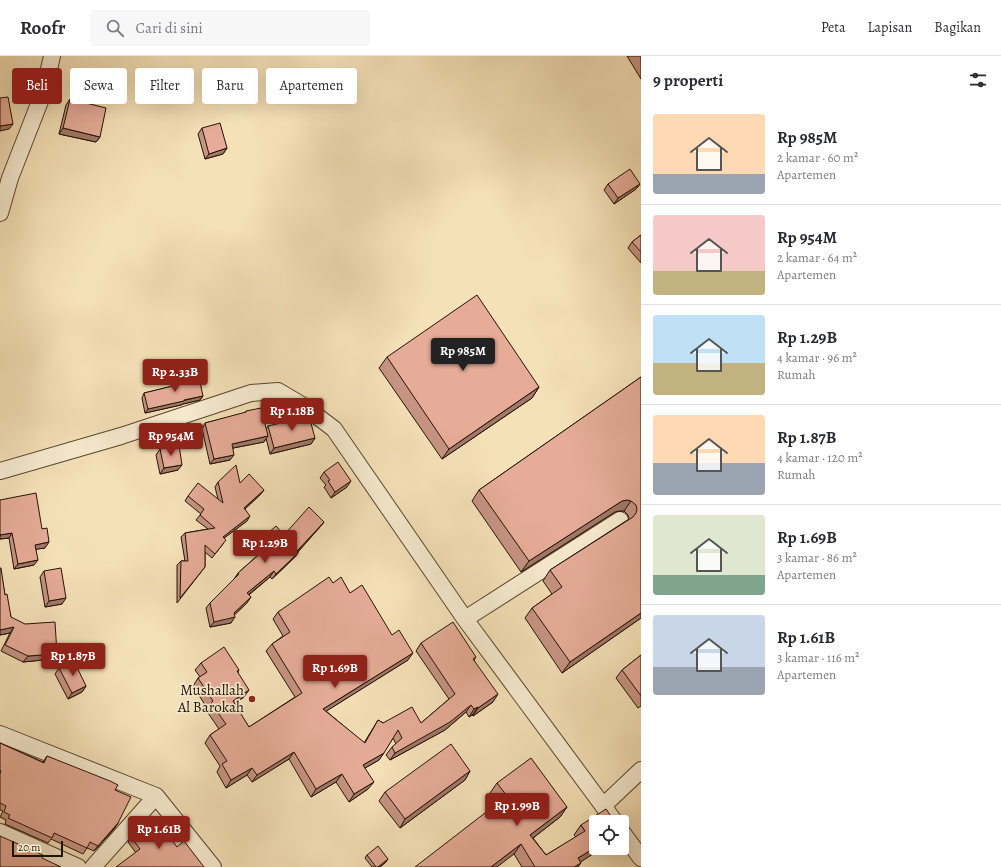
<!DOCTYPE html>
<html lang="id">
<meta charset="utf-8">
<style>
body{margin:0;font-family:Alegreya,serif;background:#f7f7f7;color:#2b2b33;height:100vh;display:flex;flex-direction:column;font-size:15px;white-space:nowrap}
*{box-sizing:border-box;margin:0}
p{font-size:13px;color:#7c7c81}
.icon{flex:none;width:22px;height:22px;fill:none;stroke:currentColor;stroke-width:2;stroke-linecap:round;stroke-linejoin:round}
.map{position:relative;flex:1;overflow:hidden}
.sheet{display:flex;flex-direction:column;background:#fff;width:360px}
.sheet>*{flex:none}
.hud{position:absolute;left:12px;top:12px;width:380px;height:36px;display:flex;gap:8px}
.buttons{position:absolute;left:589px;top:759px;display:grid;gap:8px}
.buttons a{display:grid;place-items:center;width:40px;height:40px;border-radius:4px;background:#fff;box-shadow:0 4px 16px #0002;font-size:20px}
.scale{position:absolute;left:12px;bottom:10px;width:51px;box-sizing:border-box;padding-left:4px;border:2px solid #231303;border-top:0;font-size:11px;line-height:14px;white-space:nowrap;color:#231303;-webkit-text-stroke:3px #f8ecd1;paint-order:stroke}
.price{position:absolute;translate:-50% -34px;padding:0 9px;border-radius:4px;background:#8f2418;color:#fff;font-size:13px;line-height:26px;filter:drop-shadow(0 1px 2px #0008)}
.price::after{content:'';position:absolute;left:50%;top:24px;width:12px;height:9px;margin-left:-6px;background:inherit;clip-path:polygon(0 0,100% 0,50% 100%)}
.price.active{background:#222;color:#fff}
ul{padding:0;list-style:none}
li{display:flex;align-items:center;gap:12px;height:100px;padding:0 12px}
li+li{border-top:1px solid #e1e1e2}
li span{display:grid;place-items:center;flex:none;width:112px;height:80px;border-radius:4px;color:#555}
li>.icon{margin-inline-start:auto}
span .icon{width:48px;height:48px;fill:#fffc;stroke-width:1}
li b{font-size:17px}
h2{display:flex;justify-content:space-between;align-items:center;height:48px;padding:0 12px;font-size:17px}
.tag{padding:0 14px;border-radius:4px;background:#fff;box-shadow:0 4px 16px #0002;font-size:14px;line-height:36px}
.tag.active{background:#8f2418;color:#fff}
header{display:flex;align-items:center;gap:24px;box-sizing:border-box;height:56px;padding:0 20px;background:#fff;border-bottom:1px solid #e1e1e2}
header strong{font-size:19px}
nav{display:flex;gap:22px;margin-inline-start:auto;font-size:14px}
.search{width:280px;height:36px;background:#f7f7f7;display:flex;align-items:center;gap:10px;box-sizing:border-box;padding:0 14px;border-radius:4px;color:#7c7c81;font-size:15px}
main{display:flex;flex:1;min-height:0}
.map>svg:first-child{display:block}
</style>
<header>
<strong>Roofr</strong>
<div class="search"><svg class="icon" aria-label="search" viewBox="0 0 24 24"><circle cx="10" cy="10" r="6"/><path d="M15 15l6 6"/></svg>Cari di sini</div>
<nav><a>Peta</a><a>Lapisan</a><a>Bagikan</a></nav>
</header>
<main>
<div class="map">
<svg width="641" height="811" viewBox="0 0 641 811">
<rect width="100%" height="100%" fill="#f5e1b8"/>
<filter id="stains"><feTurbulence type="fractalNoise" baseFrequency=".005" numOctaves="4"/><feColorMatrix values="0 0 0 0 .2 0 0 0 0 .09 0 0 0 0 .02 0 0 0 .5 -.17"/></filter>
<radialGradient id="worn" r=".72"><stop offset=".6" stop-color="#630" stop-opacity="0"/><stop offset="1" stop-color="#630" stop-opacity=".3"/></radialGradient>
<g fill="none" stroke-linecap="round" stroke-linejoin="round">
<defs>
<path id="minor" d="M0 157 10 122 44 35 52 0
M0 415 121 380 251 337 278 335 305 351 334 373 465 563 615 766
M465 563 620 464
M0 678 156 740 213 811
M603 750 641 714
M0 776 78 811
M622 776 641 802
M93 811 156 740"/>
</defs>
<!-- minor casing -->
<use href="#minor" stroke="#584630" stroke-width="18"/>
<!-- minor -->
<use href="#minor" stroke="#f8ecd1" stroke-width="16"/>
</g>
<!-- wall -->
<path fill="#c69483" stroke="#231303" d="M627 0H641V23Z
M70 43 100 81 96 86 59 78 66 49Z
M202 72 227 92 223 98 205 103 198 78Z
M608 128H640L636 133 614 148 604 134Z
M641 179V207L628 192 632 186Z
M387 301 539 331 532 342 442 403 379 312Z
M180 321 203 340 200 344 183 348 181 349 145 357 142 342 144 337 178 329 177 325Z
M641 321V562L562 617 525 562 532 552 552 538 543 525 550 514 629 463 628 459 624 455H619L615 456 521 516 472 445 479 434Z
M246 355 266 373 268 370 315 382 311 388 270 398 266 382 264 386 233 392 230 404 210 408 202 373 205 367 245 357Z
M160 393 178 414 160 418 156 399Z
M324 416 347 431 331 442 324 431 326 429 320 422Z
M218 426 240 427 264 434 260 439 245 453 247 465 224 482 223 488 212 502 205 496V511L177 547V509L181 505H185L181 481 185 477 208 473 196 464 201 458 185 445 188 440 218 443 215 431Z
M0 444 45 492 36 493 34 509 14 513 9 482 0 483Z
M324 466 320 471 298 496V497L294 502 272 523 270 521 249 539 247 547 234 559 231 567 210 571 206 552 210 547 234 523 238 517 259 498 254 492 258 486 284 479Z
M0 512 5 539 11 561 53 603 23 606 1 595 10 577 0 579Z
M44 515 62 548 45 551 40 521Z
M333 527 350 537 408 604 326 655 364 687 378 664 383 667H421L449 643 416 595 421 587 476 601 474 604 493 646 473 660 472 659 469 661 466 656 445 674 390 704 386 699 392 691 396 688 393 682 379 704 365 712 368 733 349 746 336 726 311 741 289 703 252 726 247 719 226 732 217 716 220 710 205 687 210 679 219 673 206 654 207 652 193 630 198 622 200 621 195 614 201 607 239 614 238 616 244 641 234 648 249 671 295 641 266 595 272 588 283 580 273 563 278 556Z
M641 599V650L638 652 616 622 622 614Z
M59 612 86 630 82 636 68 643 55 618Z
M0 687 43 706 47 700 115 734 118 767 114 773 94 795 87 792 83 798 51 783 48 787 5 768 6 764 0 761 3 755 0 754Z
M470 715 465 724 400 772 379 745 385 736Z
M497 727 567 751 560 761 533 782 546 799 576 781 574 779 581 769 596 792H602L580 806 578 811H522L514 798 498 747 490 737Z
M131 781 177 791 136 797 128 786Z
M367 799 386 806 380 811H372L365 802Z"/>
<!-- shaded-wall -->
<path fill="#a1786a" stroke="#231303" d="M13 68 9 73 0 75V70Z
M63 72 100 81 96 86 59 78Z
M227 92 223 98 205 103 209 98Z
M640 128 636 133 614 148 618 142Z
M539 331 532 342 442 403 449 393Z
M203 340 200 344 183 348 181 349 145 357 148 353Z
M268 380 264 386 228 393 232 388Z
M315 382 311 388 270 398 274 392Z
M234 399 230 404 210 408 214 403Z
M182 409 178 414 160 418 164 412Z
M351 425 347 431 331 442 335 436Z
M264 434 260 439 241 456 244 452Z
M627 444 631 445 624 455H619L615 456 521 516 529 505 622 445Z
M250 460 247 465 219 486 223 481Z
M324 466 320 471 293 501 297 495Z
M12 477 9 482 0 483V479Z
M49 486 45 492 31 494 35 489Z
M298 497 294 502 272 523 276 518Z
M38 504 34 509 14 513 18 508Z
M274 515 270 521 243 543 247 537Z
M251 541 247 547 231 562 235 561 231 567 210 571 214 566 234 557Z
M66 542 62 548 45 551 49 545Z
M641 557V562L562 617 570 606Z
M14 571 10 577 0 579V574Z
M413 597 408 604 317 661 323 653Z
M57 598 53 603 23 606 28 600Z
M86 630 82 636 68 643 72 637Z
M249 634 244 641 227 652 233 645Z
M498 638 493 646 473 660 478 652Z
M471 649 466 656 445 674 390 704 395 697Z
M478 651 472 659 469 661 474 653Z
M294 696 289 703 252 726 257 719Z
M384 697 379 704 358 716 363 709Z
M252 712 247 719 226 732 231 724Z
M470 715 465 724 400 772 405 763Z
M342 718 336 726 311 741 316 733Z
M374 726 368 733 349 746 354 738Z
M567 751 560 761 524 789 530 779Z
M118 767 114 773 94 795 98 790Z
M521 788 514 798 497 811H491Z
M596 791V792H602L573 811 578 802Z
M388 803 386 806 380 811H378Z
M581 807 578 811H574Z"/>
<!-- building -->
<path fill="#e6ac98" stroke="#231303" d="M8 41 13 68 0 70V42Z
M70 43 106 52 100 81 63 72Z
M220 67 227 92 209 98 202 72Z
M630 113 640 128 618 142 608 128Z
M641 179V196L632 186Z
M477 239 539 331 449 393 387 301Z
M198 317 203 340 184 344V345L148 353 144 337 181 328 180 321Z
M641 321V557L570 606 532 552 562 531 550 514 633 461 636 457 637 453 636 449 631 445 627 444 622 445 529 505 479 434Z
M261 352 268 380 232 388 234 399 214 403 205 367 246 356V355Z
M309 360 315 382 274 392 268 370Z
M179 389 182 409 164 412 160 393Z
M338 406 351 425 335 436 328 425 330 424 324 416Z
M236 409 240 427 249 418 264 434 244 452 250 460 223 481 226 484 215 498 205 489V511L180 542 181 505H188L185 477 215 472 200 459 204 453 188 440 198 427 223 447 218 426Z
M36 437 42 473 47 472 49 486 35 489 38 504 18 508 12 477 0 479V444Z
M309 451 324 466 297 495 298 497 276 518 274 515 247 537 251 541 234 557 235 561 214 566 210 547 239 518 238 517 264 494 258 486 276 470 284 479Z
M0 512H1L5 539 7 538 11 561 25 568 55 566 57 598 28 600 5 589 14 571 0 574Z
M61 512 66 542 49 545 44 515Z
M329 521 333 527 341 521 350 537 362 529 392 579 399 574 413 597 323 653 365 687 378 664 383 667 412 651 421 667 455 638 421 587 453 566 476 601 473 603 498 638 478 652V651L474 653 471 649 450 666 395 697 392 691 402 682 398 674 384 697 363 709 374 726 354 738 342 718 316 733 294 696 257 719 252 712 231 724 222 708 227 705 210 679 226 668 211 647 213 645 198 622 207 616 201 607 224 591 239 614 237 615 249 634 233 645 249 671 302 637 272 588 290 576 278 556Z
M641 599V640L622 614Z
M74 605 86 630 72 637 59 612Z
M0 687 44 707 47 700 110 725 118 729 115 734 131 741 118 767 98 790 90 786 87 792 54 777 52 782 8 762 10 759 4 756 6 750 0 747V718L1 715 0 714Z
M451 688 470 715 405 763 385 736Z
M531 702 567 751 530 779 546 799 585 775 581 769 606 753 615 766H596V791L578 802 581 807 574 811H535L521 788 491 811H415L507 740 497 727Z
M155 761 177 791 184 785 204 811H116L140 793 131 781 136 776Z
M0 780 43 799 42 802 61 811H0Z
M378 790 388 803 378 811H376L367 799Z"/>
<!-- markers -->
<circle fill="#8f2418" stroke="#f8ecd1" stroke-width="1.5" cx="252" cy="643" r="4"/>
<g text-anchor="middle" stroke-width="3.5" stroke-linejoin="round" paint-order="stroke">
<!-- poi labels -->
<g font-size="15" fill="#231303" stroke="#f8ecd1" text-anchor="end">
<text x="244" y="639">Mushallah<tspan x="244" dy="17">Al Barokah</tspan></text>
</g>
</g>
<rect width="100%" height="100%" filter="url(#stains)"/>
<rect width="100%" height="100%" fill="url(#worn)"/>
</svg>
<div class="buttons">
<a><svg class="icon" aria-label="locate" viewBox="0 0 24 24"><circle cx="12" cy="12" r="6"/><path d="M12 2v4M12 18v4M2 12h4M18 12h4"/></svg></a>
</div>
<div class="scale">20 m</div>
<b class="price active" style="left:463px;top:316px">Rp 985M</b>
<b class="price" style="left:175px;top:337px">Rp 2.33B</b>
<b class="price" style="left:292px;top:376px">Rp 1.18B</b>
<b class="price" style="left:171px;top:401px">Rp 954M</b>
<b class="price" style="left:265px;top:508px">Rp 1.29B</b>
<b class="price" style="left:73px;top:621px">Rp 1.87B</b>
<b class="price" style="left:335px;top:633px">Rp 1.69B</b>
<b class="price" style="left:517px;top:771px">Rp 1.99B</b>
<b class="price" style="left:159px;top:794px">Rp 1.61B</b>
<div class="hud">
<a class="tag active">Beli</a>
<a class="tag">Sewa</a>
<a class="tag">Filter</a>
<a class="tag">Baru</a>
<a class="tag">Apartemen</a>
</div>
</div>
<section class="sheet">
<h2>9 properti<svg class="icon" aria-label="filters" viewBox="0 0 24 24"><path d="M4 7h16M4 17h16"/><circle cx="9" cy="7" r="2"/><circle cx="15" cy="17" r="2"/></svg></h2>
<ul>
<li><span style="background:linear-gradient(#ffd9b3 75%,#9aa5b1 0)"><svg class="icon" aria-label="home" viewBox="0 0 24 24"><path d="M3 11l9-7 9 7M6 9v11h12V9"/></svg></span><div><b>Rp 985M</b><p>2 kamar · 60 m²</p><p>Apartemen</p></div></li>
<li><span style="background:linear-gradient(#f6c9c9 70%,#c2b280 0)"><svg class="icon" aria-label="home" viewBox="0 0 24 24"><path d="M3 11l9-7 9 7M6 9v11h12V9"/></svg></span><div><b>Rp 954M</b><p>2 kamar · 64 m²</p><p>Apartemen</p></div></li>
<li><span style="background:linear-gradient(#bfe0f5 60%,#c2b280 0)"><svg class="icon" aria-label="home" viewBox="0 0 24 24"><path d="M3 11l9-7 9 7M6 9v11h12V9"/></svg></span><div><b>Rp 1.29B</b><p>4 kamar · 96 m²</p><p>Rumah</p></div></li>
<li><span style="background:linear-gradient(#ffd9b3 60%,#9aa5b1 0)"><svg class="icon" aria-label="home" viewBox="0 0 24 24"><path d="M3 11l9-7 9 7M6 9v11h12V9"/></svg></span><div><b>Rp 1.87B</b><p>4 kamar · 120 m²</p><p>Rumah</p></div></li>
<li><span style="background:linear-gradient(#dfe7d0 75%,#7fa58c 0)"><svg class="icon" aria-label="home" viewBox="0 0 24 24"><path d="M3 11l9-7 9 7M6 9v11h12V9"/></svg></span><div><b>Rp 1.69B</b><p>3 kamar · 86 m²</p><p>Apartemen</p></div></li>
<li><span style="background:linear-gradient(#c9d6e8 65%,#9aa5b1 0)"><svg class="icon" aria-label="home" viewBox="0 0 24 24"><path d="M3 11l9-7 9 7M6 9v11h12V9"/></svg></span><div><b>Rp 1.61B</b><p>3 kamar · 116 m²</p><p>Apartemen</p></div></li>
</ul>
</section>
</main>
